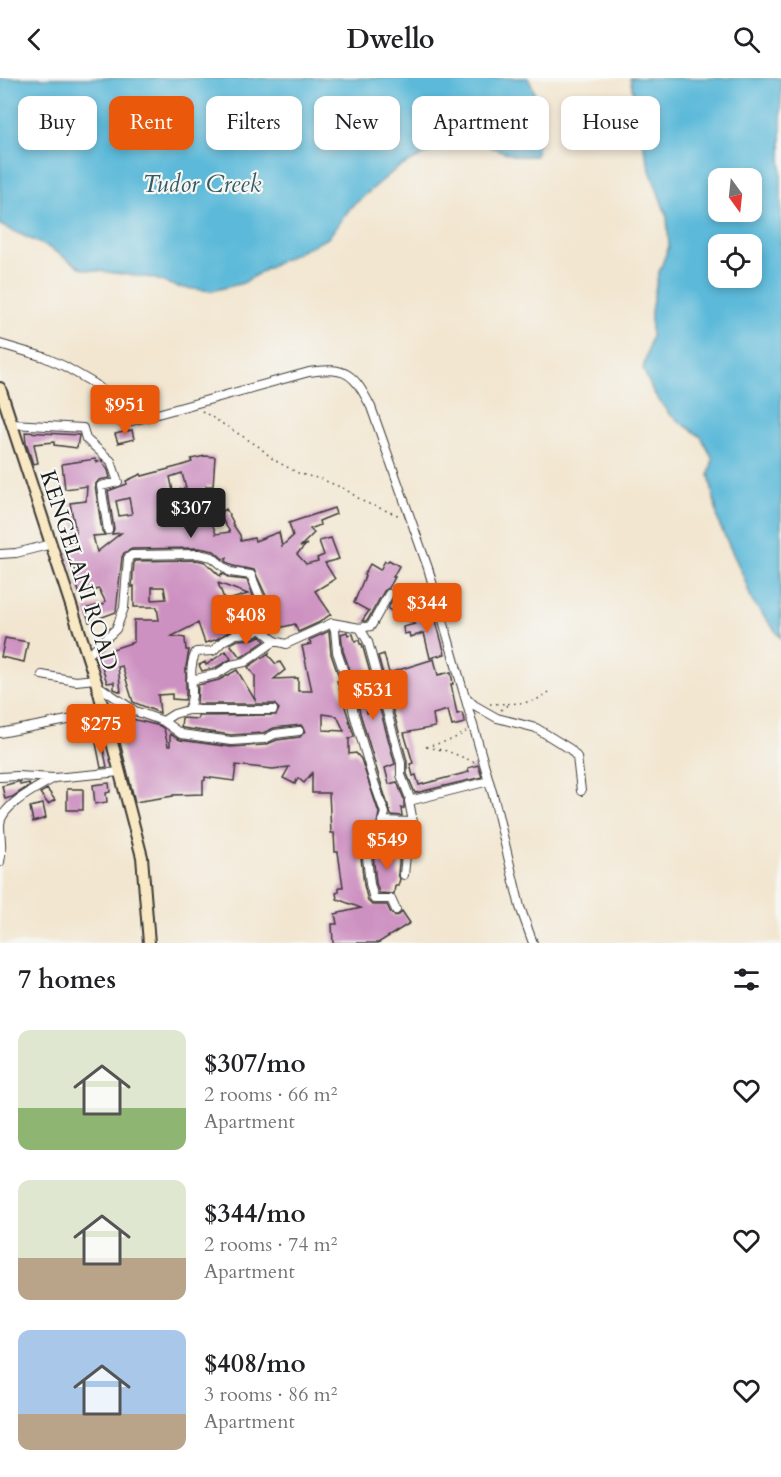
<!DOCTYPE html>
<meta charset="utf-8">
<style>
body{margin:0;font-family:Cardo,serif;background:#f6f6f6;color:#202124;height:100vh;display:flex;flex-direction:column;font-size:22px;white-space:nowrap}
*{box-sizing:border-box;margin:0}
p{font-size:20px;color:#757577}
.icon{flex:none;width:33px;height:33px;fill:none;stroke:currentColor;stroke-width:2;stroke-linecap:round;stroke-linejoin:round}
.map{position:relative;height:865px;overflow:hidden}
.side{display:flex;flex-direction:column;background:#fff;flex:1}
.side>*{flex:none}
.banner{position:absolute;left:18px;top:18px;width:746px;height:54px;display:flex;gap:12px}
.needle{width:39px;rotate:165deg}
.controls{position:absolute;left:708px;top:90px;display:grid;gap:12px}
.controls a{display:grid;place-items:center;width:54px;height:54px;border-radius:12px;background:#fff;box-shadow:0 3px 9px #0003;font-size:30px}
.price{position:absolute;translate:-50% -51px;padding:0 14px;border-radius:6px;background:#ea580c;color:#fff;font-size:20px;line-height:39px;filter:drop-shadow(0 2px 3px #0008)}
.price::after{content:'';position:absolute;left:50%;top:36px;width:18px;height:14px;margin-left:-9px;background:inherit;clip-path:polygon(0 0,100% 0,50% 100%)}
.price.active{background:#222;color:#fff}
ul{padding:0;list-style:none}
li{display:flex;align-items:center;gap:18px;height:150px;padding:0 18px}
li span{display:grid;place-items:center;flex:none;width:168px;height:120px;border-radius:12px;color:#555}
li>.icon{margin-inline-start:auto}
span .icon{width:72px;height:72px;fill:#fffc;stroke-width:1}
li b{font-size:26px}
h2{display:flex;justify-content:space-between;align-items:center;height:72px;padding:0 18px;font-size:26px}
.tag{padding:0 21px;border-radius:12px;background:#fff;box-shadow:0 3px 9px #0003;font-size:21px;line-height:54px}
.tag.active{background:#ea580c;color:#fff}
header{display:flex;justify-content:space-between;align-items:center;height:78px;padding:0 18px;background:#fff;font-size:27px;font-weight:600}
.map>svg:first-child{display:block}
</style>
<header><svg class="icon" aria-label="back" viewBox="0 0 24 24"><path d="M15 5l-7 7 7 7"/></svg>Dwello<svg class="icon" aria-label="search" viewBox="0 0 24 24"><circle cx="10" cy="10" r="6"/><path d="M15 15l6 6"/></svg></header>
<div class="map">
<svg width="781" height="865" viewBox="0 0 781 865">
<rect width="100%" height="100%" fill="#f6f6f2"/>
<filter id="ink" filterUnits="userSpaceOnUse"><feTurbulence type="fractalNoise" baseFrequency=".0167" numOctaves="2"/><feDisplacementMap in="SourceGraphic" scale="12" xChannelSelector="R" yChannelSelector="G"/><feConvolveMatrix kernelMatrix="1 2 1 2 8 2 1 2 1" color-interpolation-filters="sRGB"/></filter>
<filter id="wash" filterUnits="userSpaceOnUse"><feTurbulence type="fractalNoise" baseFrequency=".008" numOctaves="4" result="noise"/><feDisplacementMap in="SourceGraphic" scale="24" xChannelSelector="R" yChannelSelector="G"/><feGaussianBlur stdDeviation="1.35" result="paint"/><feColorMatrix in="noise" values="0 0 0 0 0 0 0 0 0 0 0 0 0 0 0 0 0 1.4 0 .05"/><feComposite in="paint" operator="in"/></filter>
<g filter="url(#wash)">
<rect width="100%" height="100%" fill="#f2e6d0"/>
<!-- water -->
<path fill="#5bb9d9" stroke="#3c6a7a" stroke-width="1.5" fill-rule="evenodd" d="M0 0H528C543 28 544 48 535 78H515L475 63 444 67 396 91 351 129 328 160 274 186 243 205 212 213 177 209 153 200 83 191 50 170 0 147Z
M630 0H781V560L752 523 743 497 719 446 709 396 713 381 701 359 669 336 653 314 643 291 651 259V233L658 197 669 168 667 139 651 95 642 63 640 46ZM718 100H752V134H718ZM718 166H752V200H718Z"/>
<g id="blocks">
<!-- building -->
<path fill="#cd91c1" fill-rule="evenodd" d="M132 352 134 361 118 365 115 356Z
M25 354 79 357 77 370 54 367V364L34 366 38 385 33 386 26 365Z
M205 378 215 379 213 408H206L207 410 200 413 216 456 230 454 218 435 226 431 233 444 232 445 240 457 241 463 254 460 255 463 279 454 282 468 293 458 289 445 334 430 336 436 319 443 320 447 310 451 314 455 300 469 307 466 297 476 306 486 318 483 317 480 324 477 319 463 331 460 339 481 325 485 335 501 315 513 331 536 318 545 298 554 295 546 271 552 266 548 265 541 268 536 267 520 254 492 233 488 226 483 227 480 223 481 214 473 199 470 132 471 124 475 122 479 116 534 89 544 85 531 104 526 105 523 99 511 80 517 76 504 78 503 72 486 70 487 65 475 76 470 70 457 76 455 70 425 86 423 87 408 65 411 62 386 95 381 96 384 101 382 108 392 110 400 99 402 95 407 102 453 105 457 93 458 97 474 121 455 112 456 114 451 108 413 127 406 126 403 141 396 142 398 180 388 192 384 191 381ZM182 395 186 410 173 413 170 399ZM179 418 183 437 165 442 162 426 166 425 165 422ZM129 420 132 436 119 438 116 423Z
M197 482 205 484 220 498 222 495 229 500 247 502 255 523 256 532 252 536 254 548 234 551 215 562 205 565 198 545 172 558 185 560 186 572H189L186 589V617L185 622 172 621V616L158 617 160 635 133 624 122 588 118 589 121 614 114 611V604L107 605 98 576 134 564V542H159L157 529H134V508L132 509 134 483ZM218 505 248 516 225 523ZM152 509H164L166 521 152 522Z
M389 482 399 488 393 499H395L389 510 384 513 367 543H362L369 533 354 525 365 498 364 497 370 486 380 492 385 483 387 484Z
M394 513 417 526 408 542 388 531 394 518Z
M434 536 445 576 430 580 424 555 410 559 409 555 404 556 403 549 415 546 409 543Z
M329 553 331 576 340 602 337 603 354 658 349 661V676L356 675 361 681 379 735 374 764 363 765 360 770 364 807 368 823 372 827H387L391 835 395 838 399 837 402 833 410 845 378 865H333L332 846H337L335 836 361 830 337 821 336 815 339 814V809H343L338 774H335L334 755H331L329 715H312V695L304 705 298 700 295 706 283 700 289 689 273 691 236 687 234 703 205 699V702L203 703V716L173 717V718L135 724 111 629 118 628 123 632V637L120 638 160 648 164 651 168 668H170V656L180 662 231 669 265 667 277 662 300 659 305 653 301 647 274 650 263 655 231 657 183 650 181 649 182 640 198 641V638L276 637 279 631 274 626H197L198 607 219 602 237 592 255 622V598L248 589 269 575 268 577 276 586 280 584 285 592 274 601 298 600V613H312L302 568 311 566 309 562ZM323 636 337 638 344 653 323 652Z
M347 554 348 557 353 556 355 563 359 562 360 566H362L376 616 363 619 367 635 380 631 395 686 385 690 389 706 397 704 404 721V730H401L402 738 391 737 379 699 360 635 354 604 343 573 341 556Z
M260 558 265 563 243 578 240 579 230 566 238 562 253 561Z
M5 560 28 564 24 584 1 579Z
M226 573 231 581 215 590 202 593 199 587 205 584 206 587Z
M384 576 389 595 434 581 438 597 451 594 453 606H451L457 636 462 635 465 645 452 648 448 632 433 636 435 649 404 655 413 685 410 686 413 698 416 697 419 707 469 694 468 690 478 687 482 699 415 715 407 696V683L378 578Z
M102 664 107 689 101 690 96 665Z
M17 704H20V707L29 705 30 707 12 719 5 721 2 708Z
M109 705 110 714 106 715 107 724 95 726 93 707Z
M47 711 55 722 48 726 40 715Z
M67 711H83V732H67Z
M43 726 46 740 33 744 30 729Z
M385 772 400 774 398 796 400 801 398 808H395L394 816 379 815 376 805 373 776H381Z"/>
</g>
</g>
<g filter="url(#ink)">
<use href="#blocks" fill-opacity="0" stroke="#3c3a37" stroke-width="1.5"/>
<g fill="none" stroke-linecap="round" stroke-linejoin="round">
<defs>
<path id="minor" d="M0 266 44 279 64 288 95 306 101 311 114 341 125 345 309 294C347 288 354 296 371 329L428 490 495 724 520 829 533 865
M12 346 83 350 86 361 111 383 118 404 101 408 108 452
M0 476 16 475 52 466
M332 545 335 552 337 574 348 606 354 636 373 701 385 735 382 744 379 770H366L370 806 374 821H391L396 832
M360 550 368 564 401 685V697L411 723
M88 577 116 551 124 530 128 480 132 477 198 476 212 479 230 494 251 497 261 522 262 536 258 537 261 551
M42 597 76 603 95 601
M191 602 217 596 231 587 245 584 275 563
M97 607 135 633 163 643 174 636 188 632H273
M465 618 474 627 497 640 536 650 570 671 577 679 581 713
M188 632C198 613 185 596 196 574L213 573 223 563 236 556 252 555 261 551 275 563 286 566 332 545 360 550 371 548 389 516
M163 643 181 656 231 663 265 661 275 656 299 653
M0 655 104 635
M0 699 17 698 54 700 120 694
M382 743 413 744 409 723 489 703
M380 758 400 762 407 767 404 797
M0 784C3 771 0 759 0 746 1 727 39 709 54 700"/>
<path id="secondary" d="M0 310 97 607 142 779 149 865"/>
</defs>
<!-- minor casing -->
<use href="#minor" stroke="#3c3a37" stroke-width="10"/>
<!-- secondary casing -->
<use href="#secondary" stroke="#3c3a37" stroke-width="14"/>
<!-- path -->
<path stroke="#3c3a37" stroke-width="1.5" stroke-dasharray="1.5 4.5" stroke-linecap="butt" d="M202 333 258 368 274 382 300 396 321 401 345 411 364 424 400 438
M490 626C511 625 533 628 549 614
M501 632 510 625
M426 669 451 662 466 654
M427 669 447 673 477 685"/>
<!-- minor -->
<use href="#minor" stroke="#fff" stroke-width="8"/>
<!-- secondary -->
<use href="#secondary" stroke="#f8e8c3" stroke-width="10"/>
</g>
</g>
<g text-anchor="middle" stroke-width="4.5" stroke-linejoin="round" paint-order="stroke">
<!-- street labels -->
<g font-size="22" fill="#1c1c1c" stroke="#f6f6f2">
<text transform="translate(80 492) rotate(72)" y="8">KENGELANI ROAD</text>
</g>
<!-- water labels -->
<g font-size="24" font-style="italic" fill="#355b68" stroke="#f6f6f2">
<text x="202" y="114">Tudor Creek</text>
</g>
</g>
</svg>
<div class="controls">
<a><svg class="needle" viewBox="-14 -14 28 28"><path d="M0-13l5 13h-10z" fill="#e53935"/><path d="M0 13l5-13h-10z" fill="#757577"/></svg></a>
<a><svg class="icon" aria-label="locate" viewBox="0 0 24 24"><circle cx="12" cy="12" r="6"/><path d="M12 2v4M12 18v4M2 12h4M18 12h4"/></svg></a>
</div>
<b class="price" style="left:125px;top:358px">$951</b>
<b class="price active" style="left:191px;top:461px">$307</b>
<b class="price" style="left:427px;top:556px">$344</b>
<b class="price" style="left:246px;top:568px">$408</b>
<b class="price" style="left:373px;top:643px">$531</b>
<b class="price" style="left:101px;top:677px">$275</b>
<b class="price" style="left:387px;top:793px">$549</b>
<div class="banner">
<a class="tag">Buy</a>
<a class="tag active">Rent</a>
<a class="tag">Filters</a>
<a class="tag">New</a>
<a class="tag">Apartment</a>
<a class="tag">House</a>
</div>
</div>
<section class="side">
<h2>7 homes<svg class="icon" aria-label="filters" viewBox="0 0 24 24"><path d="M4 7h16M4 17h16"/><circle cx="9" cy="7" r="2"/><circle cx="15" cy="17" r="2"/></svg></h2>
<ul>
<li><span style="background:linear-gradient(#dfe7d0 65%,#8fb573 0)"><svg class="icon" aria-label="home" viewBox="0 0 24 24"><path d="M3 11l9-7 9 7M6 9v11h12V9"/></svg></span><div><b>$307/mo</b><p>2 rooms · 66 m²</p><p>Apartment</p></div><svg class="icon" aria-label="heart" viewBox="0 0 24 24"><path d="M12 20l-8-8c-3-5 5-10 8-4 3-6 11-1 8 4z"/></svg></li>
<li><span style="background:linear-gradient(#dfe7d0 65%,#b9a48a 0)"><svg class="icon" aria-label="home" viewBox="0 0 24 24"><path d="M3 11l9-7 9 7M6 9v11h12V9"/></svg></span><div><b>$344/mo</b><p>2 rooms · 74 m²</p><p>Apartment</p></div><svg class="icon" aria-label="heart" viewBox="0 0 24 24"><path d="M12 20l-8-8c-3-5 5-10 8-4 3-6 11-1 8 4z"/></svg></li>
<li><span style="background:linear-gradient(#a9c7e8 70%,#b9a48a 0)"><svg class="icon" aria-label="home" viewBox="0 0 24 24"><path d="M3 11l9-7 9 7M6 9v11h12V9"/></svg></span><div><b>$408/mo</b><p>3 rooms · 86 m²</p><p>Apartment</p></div><svg class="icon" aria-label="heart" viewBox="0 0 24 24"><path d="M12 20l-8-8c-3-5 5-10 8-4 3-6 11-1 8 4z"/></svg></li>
</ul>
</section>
